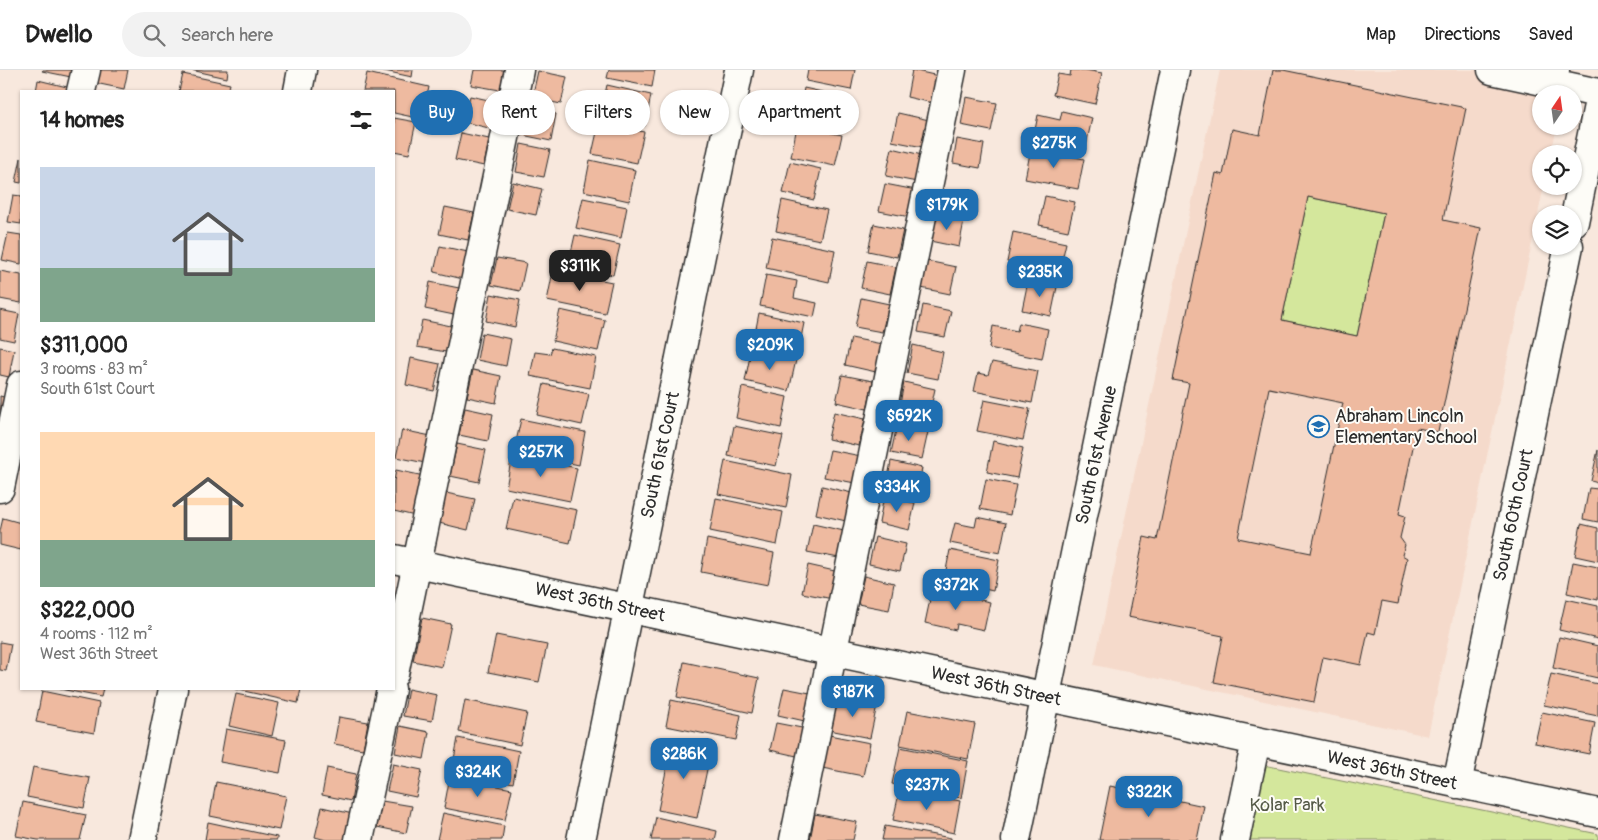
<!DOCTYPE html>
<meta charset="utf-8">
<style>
body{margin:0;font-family:Pangolin,sans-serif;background:#f2f2f2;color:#222;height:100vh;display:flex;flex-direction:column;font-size:19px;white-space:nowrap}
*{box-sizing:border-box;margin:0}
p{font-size:16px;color:#767676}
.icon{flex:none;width:28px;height:28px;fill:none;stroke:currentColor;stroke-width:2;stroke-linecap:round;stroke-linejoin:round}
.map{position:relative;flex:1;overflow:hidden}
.drawer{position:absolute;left:20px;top:20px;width:375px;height:600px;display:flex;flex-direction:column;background:#fff;border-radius:0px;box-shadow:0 1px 4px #0004}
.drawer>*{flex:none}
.top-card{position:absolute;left:410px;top:20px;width:475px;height:45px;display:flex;gap:10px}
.needle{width:32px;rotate:13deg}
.controls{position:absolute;left:1532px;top:15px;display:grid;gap:10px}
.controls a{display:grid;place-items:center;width:50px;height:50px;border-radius:50%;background:#fff;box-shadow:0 1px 4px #0004;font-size:25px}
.price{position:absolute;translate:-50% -42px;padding:0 11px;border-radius:10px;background:#1f6fb2;color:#fff;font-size:16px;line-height:32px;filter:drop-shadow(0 1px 2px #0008)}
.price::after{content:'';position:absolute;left:50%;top:30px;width:15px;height:11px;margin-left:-8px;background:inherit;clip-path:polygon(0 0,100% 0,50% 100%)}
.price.on{background:#222;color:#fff}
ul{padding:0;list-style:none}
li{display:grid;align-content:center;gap:10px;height:265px;padding:0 20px}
li span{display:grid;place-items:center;height:155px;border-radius:0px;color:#555}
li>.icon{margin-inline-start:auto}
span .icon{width:90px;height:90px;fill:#fffc;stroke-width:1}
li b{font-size:21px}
h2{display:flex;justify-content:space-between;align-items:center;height:60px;padding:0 20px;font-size:21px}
.tag{padding:0 18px;border-radius:22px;background:#fff;box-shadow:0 1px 4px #0004;font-size:18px;line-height:45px}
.tag.on{background:#1f6fb2;color:#fff}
header{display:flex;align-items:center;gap:30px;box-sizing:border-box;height:70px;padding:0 25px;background:#fff;border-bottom:1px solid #e0e0e0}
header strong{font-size:24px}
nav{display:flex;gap:28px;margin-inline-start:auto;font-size:18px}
.search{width:350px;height:45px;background:#f2f2f2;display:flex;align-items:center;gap:12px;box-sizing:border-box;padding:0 18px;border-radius:28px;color:#767676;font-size:19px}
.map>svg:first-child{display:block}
</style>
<header>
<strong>Dwello</strong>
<div class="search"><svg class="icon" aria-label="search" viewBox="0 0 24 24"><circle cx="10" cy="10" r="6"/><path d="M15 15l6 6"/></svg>Search here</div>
<nav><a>Map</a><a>Directions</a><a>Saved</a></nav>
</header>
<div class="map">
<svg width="1598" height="770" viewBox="0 0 1598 770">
<rect width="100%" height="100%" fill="#f8e8dd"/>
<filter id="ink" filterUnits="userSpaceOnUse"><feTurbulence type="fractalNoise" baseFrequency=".02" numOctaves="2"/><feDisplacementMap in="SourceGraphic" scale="10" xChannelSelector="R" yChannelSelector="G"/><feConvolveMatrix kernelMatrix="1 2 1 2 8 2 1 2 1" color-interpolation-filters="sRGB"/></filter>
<g filter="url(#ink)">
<!-- built -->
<path fill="#f5dacb" d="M1220 0H1568L1563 24H1541V56H1557L1551 84H1541V116H1544L1428 666 1094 595Z"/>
<!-- green -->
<path fill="#d4e79c" stroke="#808964" d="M1308 127 1384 143 1357 266 1282 250Z
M1259 694 1598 764V770H1245Z"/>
<!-- building -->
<path fill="#eebaa0" stroke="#2b2b2b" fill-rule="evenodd" d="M43 0H72L71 7 42 1Z
M98 0H128L124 19 95 13Z
M191 0H228L227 8Z
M380 0H413L412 7Z
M474 0H504L500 20 471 15Z
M609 0H655L652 17 607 8Z
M808 0H855L851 20 806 11Z
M912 0 943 7 937 34 907 27Z
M1071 0H1085L1102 3 1095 34 1053 25 1058 4 1070 6Z
M1273 0H1283L1466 38 1443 150 1481 158 1438 362 1417 358 1399 444 1405 446 1400 468 1405 475 1402 485 1407 488 1398 534 1382 531 1375 564 1368 562 1361 595 1323 587 1314 632 1214 612 1223 566 1128 547 1144 467 1157 470 1189 313 1173 310 1216 103 1223 105 1232 59 1260 65ZM1308 127 1384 143 1357 266 1282 250ZM1269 318 1343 333 1311 483 1238 468Z
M538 1 567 7 561 34 532 28Z
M367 3 429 17 422 49 394 43V21H363Z
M183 4 230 14 228 21H179Z
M38 10 67 17 66 21H36Z
M607 15 651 25 645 56 600 46Z
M804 18 836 25 830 56 798 49Z
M470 26 498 32 493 59 464 52Z
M966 27 997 33 991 61 961 55Z
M527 38 556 44 551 71 522 65Z
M1062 41 1092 48 1086 76 1034 65 1038 45 1060 50Z
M898 43 929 50 923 77 892 71Z
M394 48 416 52 409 84 394 81Z
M599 53 644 62 637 93 592 84Z
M797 56 842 65 835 96 791 87Z
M461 63 489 69 484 96 455 90Z
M957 69 984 74 980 98 953 93Z
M521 74 550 80 544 107 516 102Z
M892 78 922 85 917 112 886 106Z
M1031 78 1084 89 1078 119 1025 109Z
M21 88V113L16 112Z
M590 90 635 100 629 131 584 121Z
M790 92 821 99 814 130 783 123Z
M513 112 542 119 536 145 507 139Z
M885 114 916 120 910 147 879 141Z
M13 125 21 126V154L8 152Z
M1045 126 1075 132 1068 161 1039 155Z
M583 128 627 137 621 168 576 158Z
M782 130 827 140 820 170 776 161Z
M445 137 474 143 468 170 439 164Z
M936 145 964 151 959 177 930 171Z
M874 154 903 160 897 187 868 181Z
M1013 162 1066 173 1059 203 1007 192Z
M8 163 21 165V194L2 190Z
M575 165 620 175 613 205 568 196Z
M772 167 835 180 829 212 766 198Z
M440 176 468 182 463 209 434 202Z
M497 188 526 193 520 221 491 215Z
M867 191 896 197 890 224 861 218Z
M927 191 956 197 950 224 921 218Z
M0 201 21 205V233L0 229Z
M567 203 612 212 605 243 547 231 552 206 566 209Z
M766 205 797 211 794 228 817 233 814 247 760 236Z
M1028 211 1057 217 1051 246 1022 240Z
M430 212 459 218 454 245 425 239Z
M491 224 520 230 515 257 486 251Z
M861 228 889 234 882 262 855 257Z
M923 235 951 241 945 267 918 262Z
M0 240 19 244 14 271 0 268Z
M560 240 605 250 598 281 553 271Z
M759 243 804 253 798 283 753 274Z
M422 250 451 256 446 282 417 277Z
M1019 253 1048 259 1042 289 989 278 993 256 1017 261Z
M482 263 511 269 506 296 477 290Z
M851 268 882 274 876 302 845 295Z
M913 275 943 282 938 309 907 303Z
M0 277 14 280 9 307 0 305Z
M552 278 596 287 590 318 530 306 535 282 550 284Z
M751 281 796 290 789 321 745 311Z
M411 288 440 294 434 321 406 315Z
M992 292 1038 301 1032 333 974 321 978 303 988 305Z
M473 300 501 306 496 333 467 327Z
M842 305 873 311 867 339 836 332Z
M904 312 935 319 929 346 899 340Z
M544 314 589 324 582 355 537 345Z
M742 317 787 327 781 358 736 348Z
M0 326 4 327 0 344Z
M984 330 1030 339 1023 370 977 361Z
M465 338 493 344 488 371 459 365Z
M834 342 865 349 859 376 828 369Z
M521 349 585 362 579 395 514 381Z
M897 355 928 362 922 389 891 383Z
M734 356 783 366 776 396 728 386Z
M402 360 431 366 425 393 396 387Z
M993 371 1023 378 1017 408 987 402Z
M457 374 486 380 479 412 450 406Z
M830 380 861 386 855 413 824 407Z
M1598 380V413L1591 411Z
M512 385 577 398 570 431 506 418Z
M725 391 792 405 786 438 718 424Z
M891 391 922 398 917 425 886 419Z
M396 400 424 406 415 446 394 441V411Z
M986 409 1016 415 1010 445 980 439Z
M822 416 852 423 846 451 816 444Z
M1589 418 1598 419V452L1583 449Z
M446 423 475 429 468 460 439 453Z
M884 426 915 433 909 460 879 453Z
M513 427 577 440 570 473 506 459Z
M716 428 783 442 777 475 710 461Z
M977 447 1006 453 1000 483 950 473 955 453 975 457Z
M3 448 21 453V480L0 475V461Z
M813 454 844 461 839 488 807 482Z
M1581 454 1598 458V491L1575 486Z
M875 467 906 474 900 501 869 494Z
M707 469 774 483 768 515 701 502Z
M950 480 999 490 993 521 944 510Z
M1573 492 1598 497V530L1567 523Z
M808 495 839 502 833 529 802 523Z
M864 506 894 513 889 540 858 534Z
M932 520 990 532 984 560 957 554 956 560 925 553Z
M1566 529 1598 536V569L1559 560Z
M422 548 451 554 442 597 413 591Z
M496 565 547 575 539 612 488 602Z
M1559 567 1598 576V608L1553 598Z
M0 572 11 574 6 601 0 600Z
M684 592 759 608 752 643 677 627Z
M1551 604 1598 614V646L1544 635Z
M784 618 815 624 809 652 778 645Z
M60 619H103L101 627Z
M235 619H301L298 633Z
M408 619 437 625 432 651 403 646Z
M42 621 99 633 94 663 36 652Z
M236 624 279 633 272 666 229 656Z
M836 627 877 635 870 668 829 660Z
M465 630 527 643 520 675 459 662Z
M671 630 741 645 736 670 666 656Z
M907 641 975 654 968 689 900 675Z
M1542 642 1595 653 1589 684 1535 673Z
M339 647 368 652 363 679 334 674Z
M776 653 807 659 801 687 770 680Z
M400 656 429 662 424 689 395 683Z
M226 659 286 670 280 703 220 692Z
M829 665 870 673 863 706 822 698Z
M458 668 519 681 513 713 452 700Z
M672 672 711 680 697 748 658 740Z
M900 677 968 691 961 728 892 714Z
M393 694 422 700 416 727 387 721Z
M33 697 90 708 84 738 27 727Z
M327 698 356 704 351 731 322 725Z
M450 706 512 719 505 750 444 738Z
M216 712 286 726 279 760 210 746Z
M1110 716 1204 736 1197 770H1099Z
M900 719 960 731 954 763 893 750Z
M382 731 412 736 406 763 377 757Z
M23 732 86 745 80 770H38L16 766Z
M322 737 353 744 347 770H326L315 767Z
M443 743 504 756 502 770H437Z
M815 744 857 752 853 770H810Z
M656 747 717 761 715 770H651Z
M208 752 277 767V770H205Z
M885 756 951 768V770H882Z"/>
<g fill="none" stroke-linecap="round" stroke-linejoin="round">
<defs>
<path id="minor" d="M1492 0 1552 13 1555 0
M1552 13 1598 23
M81 21 86 0
M298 21 302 0
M1574 152 1598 35
M0 418 21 315
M394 489 1598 743
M394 604 519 0
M1457 714 1569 176
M142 770 173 619
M359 770 391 619
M581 770 739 0
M794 770 952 0
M1016 770 1175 0
M1235 770 1256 671"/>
</defs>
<!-- minor casing -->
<use href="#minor" stroke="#2b2b2b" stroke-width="31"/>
<!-- minor -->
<use href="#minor" stroke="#fdfcf7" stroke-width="28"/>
</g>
</g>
<!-- icons -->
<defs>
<symbol id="school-ring" viewBox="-11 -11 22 22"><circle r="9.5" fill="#fdfcf7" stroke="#1f6fb2" stroke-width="1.5"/><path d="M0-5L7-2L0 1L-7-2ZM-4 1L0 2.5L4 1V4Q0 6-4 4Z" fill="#1f6fb2"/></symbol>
</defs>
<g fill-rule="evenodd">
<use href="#school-ring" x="1306" y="344" width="25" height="25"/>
</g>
<g text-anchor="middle" stroke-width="4" stroke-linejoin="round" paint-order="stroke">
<!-- poi labels -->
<g font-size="18" fill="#2b2b2b" stroke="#fdfcf7" text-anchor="start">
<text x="1335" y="352">Abraham Lincoln<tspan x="1335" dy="21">Elementary School</tspan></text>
</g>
<!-- street labels -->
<g font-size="18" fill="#2b2b2b" stroke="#fdfcf7">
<text transform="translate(660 385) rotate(-78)" y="6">South 61st Court</text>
<text transform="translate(1096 385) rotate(-78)" y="6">South 61st Avenue</text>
<text transform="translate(1513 445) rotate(-78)" y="6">South 60th Court</text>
<text transform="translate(600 532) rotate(12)" y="6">West 36th Street</text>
<text transform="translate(996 616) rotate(12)" y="6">West 36th Street</text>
<text transform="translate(1392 700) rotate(12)" y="6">West 36th Street</text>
</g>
<!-- park labels -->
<g font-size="18" fill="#555a47" stroke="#fdfcf7">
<text x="1287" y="741">Kolar Park</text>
</g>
</g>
</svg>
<div class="controls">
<a><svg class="needle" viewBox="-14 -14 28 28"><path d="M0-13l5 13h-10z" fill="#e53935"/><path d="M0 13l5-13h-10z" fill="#767676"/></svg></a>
<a><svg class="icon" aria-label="locate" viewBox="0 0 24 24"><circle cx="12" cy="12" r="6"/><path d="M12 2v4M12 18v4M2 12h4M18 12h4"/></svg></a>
<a><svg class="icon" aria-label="layers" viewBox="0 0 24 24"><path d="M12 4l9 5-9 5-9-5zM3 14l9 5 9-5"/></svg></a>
</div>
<b class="price" style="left:1054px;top:99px">$275K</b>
<b class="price" style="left:947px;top:161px">$179K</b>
<b class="price on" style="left:580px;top:222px">$311K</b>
<b class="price" style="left:1040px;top:228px">$235K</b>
<b class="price" style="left:770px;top:301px">$209K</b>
<b class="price" style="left:909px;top:372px">$692K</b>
<b class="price" style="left:541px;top:408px">$257K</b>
<b class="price" style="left:897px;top:443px">$334K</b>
<b class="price" style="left:956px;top:541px">$372K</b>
<b class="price" style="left:853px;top:648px">$187K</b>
<b class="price" style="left:684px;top:710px">$286K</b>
<b class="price" style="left:478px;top:728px">$324K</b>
<b class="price" style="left:927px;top:741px">$237K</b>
<b class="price" style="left:1149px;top:748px">$322K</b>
<div class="top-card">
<a class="tag on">Buy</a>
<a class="tag">Rent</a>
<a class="tag">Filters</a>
<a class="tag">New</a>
<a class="tag">Apartment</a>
</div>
<section class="drawer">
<h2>14 homes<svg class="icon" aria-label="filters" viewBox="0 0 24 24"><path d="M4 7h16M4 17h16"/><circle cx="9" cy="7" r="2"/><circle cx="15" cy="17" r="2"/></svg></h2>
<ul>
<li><span style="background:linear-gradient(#c9d6e8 65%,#7fa58c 0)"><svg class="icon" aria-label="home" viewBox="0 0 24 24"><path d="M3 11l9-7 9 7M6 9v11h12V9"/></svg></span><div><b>$311,000</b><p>3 rooms · 83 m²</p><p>South 61st Court</p></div></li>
<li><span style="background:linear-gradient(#ffd9b3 70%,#7fa58c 0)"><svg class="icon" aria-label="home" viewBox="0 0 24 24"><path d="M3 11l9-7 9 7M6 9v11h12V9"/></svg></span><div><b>$322,000</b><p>4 rooms · 112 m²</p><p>West 36th Street</p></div></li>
</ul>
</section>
</div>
